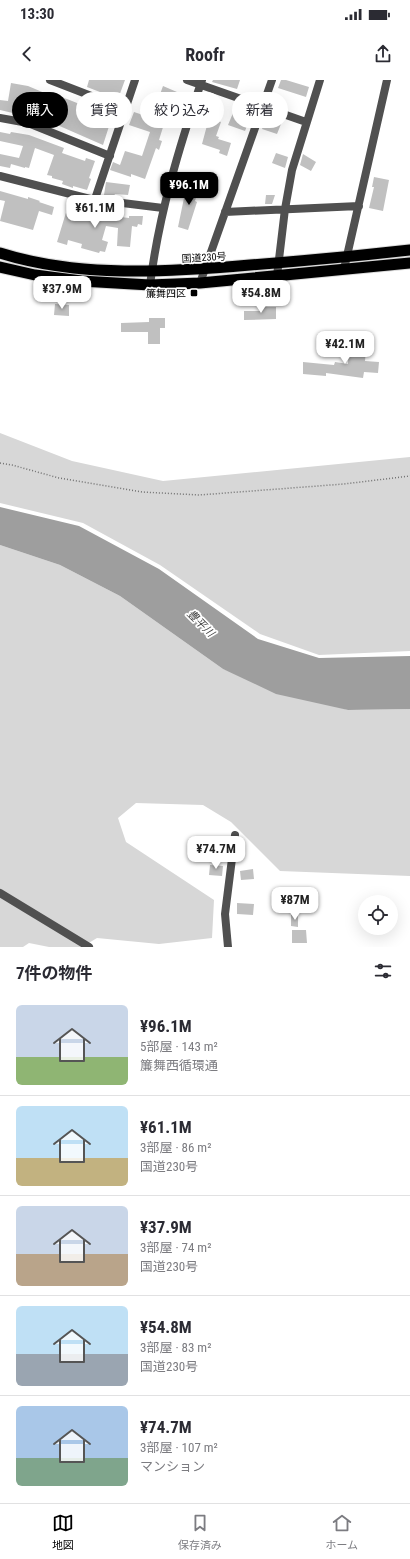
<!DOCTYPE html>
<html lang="ja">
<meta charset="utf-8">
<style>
body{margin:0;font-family:"Roboto Condensed","Noto Sans JP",sans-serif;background:#f7f7f7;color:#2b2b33;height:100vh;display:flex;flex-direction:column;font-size:15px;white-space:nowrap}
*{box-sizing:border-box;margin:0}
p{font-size:13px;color:#7c7c81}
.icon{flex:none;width:22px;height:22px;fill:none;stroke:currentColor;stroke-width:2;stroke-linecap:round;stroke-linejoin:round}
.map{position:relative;height:867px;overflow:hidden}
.sheet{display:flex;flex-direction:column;background:#fff;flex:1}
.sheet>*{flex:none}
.guide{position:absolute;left:12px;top:12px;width:386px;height:36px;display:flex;gap:8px}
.fabs{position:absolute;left:358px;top:815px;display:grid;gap:8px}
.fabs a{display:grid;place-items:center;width:40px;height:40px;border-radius:50%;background:#fff;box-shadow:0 4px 16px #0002;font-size:20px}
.price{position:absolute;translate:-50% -34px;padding:0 9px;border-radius:8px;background:#fff;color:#222;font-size:13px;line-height:26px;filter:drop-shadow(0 1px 2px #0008)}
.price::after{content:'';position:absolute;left:50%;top:24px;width:12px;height:9px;margin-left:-6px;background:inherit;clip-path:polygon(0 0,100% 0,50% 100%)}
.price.active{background:#000;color:#fff}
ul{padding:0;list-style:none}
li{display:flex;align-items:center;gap:12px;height:100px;padding:0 16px}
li+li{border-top:1px solid #e1e1e2}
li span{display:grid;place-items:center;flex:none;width:112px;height:80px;border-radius:6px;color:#555}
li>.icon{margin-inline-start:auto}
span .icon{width:48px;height:48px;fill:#fffc;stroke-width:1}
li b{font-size:17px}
h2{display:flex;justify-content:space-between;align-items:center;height:48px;padding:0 16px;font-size:17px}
.pill{padding:0 14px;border-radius:18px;background:#fff;box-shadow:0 4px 16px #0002;font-size:14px;line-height:36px}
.pill.active{background:#000;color:#fff}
.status{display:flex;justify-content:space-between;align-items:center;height:28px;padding:0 20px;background:#fff;direction:ltr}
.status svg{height:11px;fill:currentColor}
header{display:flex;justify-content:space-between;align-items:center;height:52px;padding:0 16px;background:#fff;font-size:18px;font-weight:700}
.menu{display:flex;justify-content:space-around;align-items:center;height:56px;border-top:1px solid #e1e1e2;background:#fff;font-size:11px;color:#7c7c81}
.menu a{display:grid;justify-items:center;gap:2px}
.menu .active{color:#000}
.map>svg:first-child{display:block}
</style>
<div class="status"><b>13:30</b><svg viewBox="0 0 49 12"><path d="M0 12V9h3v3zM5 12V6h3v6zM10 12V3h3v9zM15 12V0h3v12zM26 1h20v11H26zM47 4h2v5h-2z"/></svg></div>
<header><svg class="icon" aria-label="back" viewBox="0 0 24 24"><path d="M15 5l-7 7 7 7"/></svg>Roofr<svg class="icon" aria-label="share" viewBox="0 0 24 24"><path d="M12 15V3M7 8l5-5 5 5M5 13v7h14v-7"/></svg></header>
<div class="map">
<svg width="410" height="867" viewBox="0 0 410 867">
<rect width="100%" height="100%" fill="#fff"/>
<!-- green -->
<path fill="#d7d7d7" d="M0 353 72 381 163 401 410 377V571L319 575 260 554 160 485 83 443 0 423Z
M0 465 60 485 120 516 223 589 348 630 410 629V796L280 791 231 742 203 725 136 723 118 738 126 762 214 820 212 858 159 864 97 858 82 867H49L29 863 23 867H0Z"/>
<!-- water -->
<path fill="#9e9e9e" d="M0 427 79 446 159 489 258 559 319 578 410 576V629L348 630 276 614 223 589 120 516 60 485 0 465Z"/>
<!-- building -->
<path fill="#c0c0c0" d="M89 0H125L118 19 87 7Z
M213 0H240L237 9 212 2Z
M281 0H286L309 7 306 17 278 8Z
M11 3 28 6 47 14 48 13 67 19 112 37 103 65 55 44V46L44 42 51 26 30 17 20 15 17 34 0 30V20L8 21Z
M163 6 177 12 174 22 159 17Z
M134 32 146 36 145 38 164 44 159 60 162 61 159 70 156 68 145 99 131 94V97L110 90 113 82 120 85 125 71 142 76 150 52 129 45Z
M233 33 240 35 239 38 249 41 245 51 228 45Z
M209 38 221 42 216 56 219 57 218 59 231 63 227 76 219 73 220 70 202 64Z
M266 39 281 44 277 54 262 49Z
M0 52 10 54 11 52 29 55 64 68 62 73 85 81 86 78 95 81 89 98 91 99 87 110 73 106V108L62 104 63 101 52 98V96L47 95 54 75 35 68 29 88 25 87V88L11 84 10 88 0 86V74L19 78 23 66 0 61Z
M276 73 288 77 285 88 272 83Z
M303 74 316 82 311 91 300 85Z
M374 97 389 100 383 131 369 128 374 107H372Z
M191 101 200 103 195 121 197 122 188 150 178 147 184 118 186 119Z
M106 102 130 105 128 115 115 114 114 116 104 115Z
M0 111 28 119V117L40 121 39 122 54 127 52 135 39 131 33 150 0 141 5 121 0 120Z
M266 115H275L272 124H265Z
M68 126 88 132 89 126 104 131 103 135 129 138V136H143L142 145 138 144 137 147 132 146 130 167 117 166 118 148 106 146 102 160 108 162 105 172 100 171 99 173 81 168 82 164 68 160 67 165 57 162Z
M55 224 69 225V236L54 235Z
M261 227H276V239L244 240V231H261Z
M149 238H165V248H160V264H148V252H121V243L149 242Z
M349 262H356L355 268 366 269 365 281 379 282 378 293 364 292 363 298 326 293V296L303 294V282L334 285 335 282 348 284Z
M210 785 223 786 222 796 209 795Z
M253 789 254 799 241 800 240 791Z
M293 814H309V829H306V832H294Z
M237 823 254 824 253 835 237 834Z
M291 835H298V847L291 846Z
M292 850H306L307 863H292Z"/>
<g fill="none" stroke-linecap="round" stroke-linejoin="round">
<defs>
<path id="trunk" d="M0 173C79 198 169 192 250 185 303 181 357 176 410 170
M0 187 35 195 81 201 150 205 200 203 410 183"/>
</defs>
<!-- trunk casing -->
<use href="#trunk" stroke="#dbdbdb" stroke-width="13"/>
<!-- path -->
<path stroke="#727272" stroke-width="1.5" stroke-dasharray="1 2" stroke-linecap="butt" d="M0 383 12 385 59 398 142 412 199 415 344 404 410 396"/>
<!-- minor -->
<path stroke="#505050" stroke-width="8" d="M50 0 125 29
M187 0 306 42
M0 38 28 43 110 76
M0 96 90 119 163 128
M95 119 135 0
M225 132 359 126
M344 189 387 0
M277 196 285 129 292 90 320 0
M200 203 272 0
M228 867 225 834 235 755"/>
<!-- tertiary -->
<path stroke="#505050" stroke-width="8" d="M150 205C159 134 179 67 202 0
M0 813 89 867"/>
<!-- trunk -->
<use href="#trunk" stroke="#000" stroke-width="11"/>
</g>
<!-- markers -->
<rect fill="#000" stroke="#fff" stroke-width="1.5" x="190" y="209" width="8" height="8" rx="2"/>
<g text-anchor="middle" stroke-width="3.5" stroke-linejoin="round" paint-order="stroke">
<!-- street labels -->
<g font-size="10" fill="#000" stroke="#fff">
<text transform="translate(204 177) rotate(-3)" y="4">国道230号</text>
</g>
<!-- poi labels -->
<g font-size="10" fill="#000" stroke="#fff" text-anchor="end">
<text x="186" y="217">簾舞四区</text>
</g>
<!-- water labels -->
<g font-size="11" font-style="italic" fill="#3f3f3f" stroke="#fff">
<text transform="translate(201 543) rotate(45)" y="4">豊平川</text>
</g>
</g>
</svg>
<div class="fabs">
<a><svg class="icon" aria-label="locate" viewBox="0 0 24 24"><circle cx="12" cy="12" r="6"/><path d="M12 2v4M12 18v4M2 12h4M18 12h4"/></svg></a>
</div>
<b class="price active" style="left:189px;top:126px">¥96.1M</b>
<b class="price" style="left:95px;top:149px">¥61.1M</b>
<b class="price" style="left:62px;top:230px">¥37.9M</b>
<b class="price" style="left:261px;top:234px">¥54.8M</b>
<b class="price" style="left:345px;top:285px">¥42.1M</b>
<b class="price" style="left:216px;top:790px">¥74.7M</b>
<b class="price" style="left:295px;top:841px">¥87M</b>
<div class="guide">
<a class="pill active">購入</a>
<a class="pill">賃貸</a>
<a class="pill">絞り込み</a>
<a class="pill">新着</a>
</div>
</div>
<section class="sheet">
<h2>7件の物件<svg class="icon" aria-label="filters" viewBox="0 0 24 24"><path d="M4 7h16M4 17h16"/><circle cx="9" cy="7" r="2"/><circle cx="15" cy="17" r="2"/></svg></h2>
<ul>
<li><span style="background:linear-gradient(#c9d6e8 65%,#8fb573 0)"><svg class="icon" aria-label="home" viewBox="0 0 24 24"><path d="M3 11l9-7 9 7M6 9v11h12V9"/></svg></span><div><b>¥96.1M</b><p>5部屋 · 143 m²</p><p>簾舞西循環通</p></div></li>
<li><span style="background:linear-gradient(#bfe0f5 65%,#c2b280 0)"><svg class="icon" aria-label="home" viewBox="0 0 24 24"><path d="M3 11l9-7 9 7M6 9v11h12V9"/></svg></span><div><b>¥61.1M</b><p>3部屋 · 86 m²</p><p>国道230号</p></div></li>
<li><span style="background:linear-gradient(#c9d6e8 60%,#b9a48a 0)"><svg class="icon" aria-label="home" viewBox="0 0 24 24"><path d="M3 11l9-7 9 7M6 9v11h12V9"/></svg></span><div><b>¥37.9M</b><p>3部屋 · 74 m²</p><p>国道230号</p></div></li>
<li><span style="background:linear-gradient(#bfe0f5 60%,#9aa5b1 0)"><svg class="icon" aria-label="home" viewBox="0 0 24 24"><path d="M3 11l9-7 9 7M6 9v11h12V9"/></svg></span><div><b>¥54.8M</b><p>3部屋 · 83 m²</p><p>国道230号</p></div></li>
<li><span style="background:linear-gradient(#a9c7e8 65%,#7fa58c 0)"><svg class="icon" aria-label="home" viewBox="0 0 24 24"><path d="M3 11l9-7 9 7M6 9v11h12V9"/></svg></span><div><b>¥74.7M</b><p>3部屋 · 107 m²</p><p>マンション</p></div></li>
</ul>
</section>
<nav class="menu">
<a class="active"><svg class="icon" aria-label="map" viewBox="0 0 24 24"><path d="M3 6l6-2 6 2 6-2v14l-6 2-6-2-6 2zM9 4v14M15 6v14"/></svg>地図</a>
<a><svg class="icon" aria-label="saved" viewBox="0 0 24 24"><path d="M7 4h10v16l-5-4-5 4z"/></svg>保存済み</a>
<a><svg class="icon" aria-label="home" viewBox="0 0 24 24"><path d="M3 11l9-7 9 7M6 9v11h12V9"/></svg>ホーム</a>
</nav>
